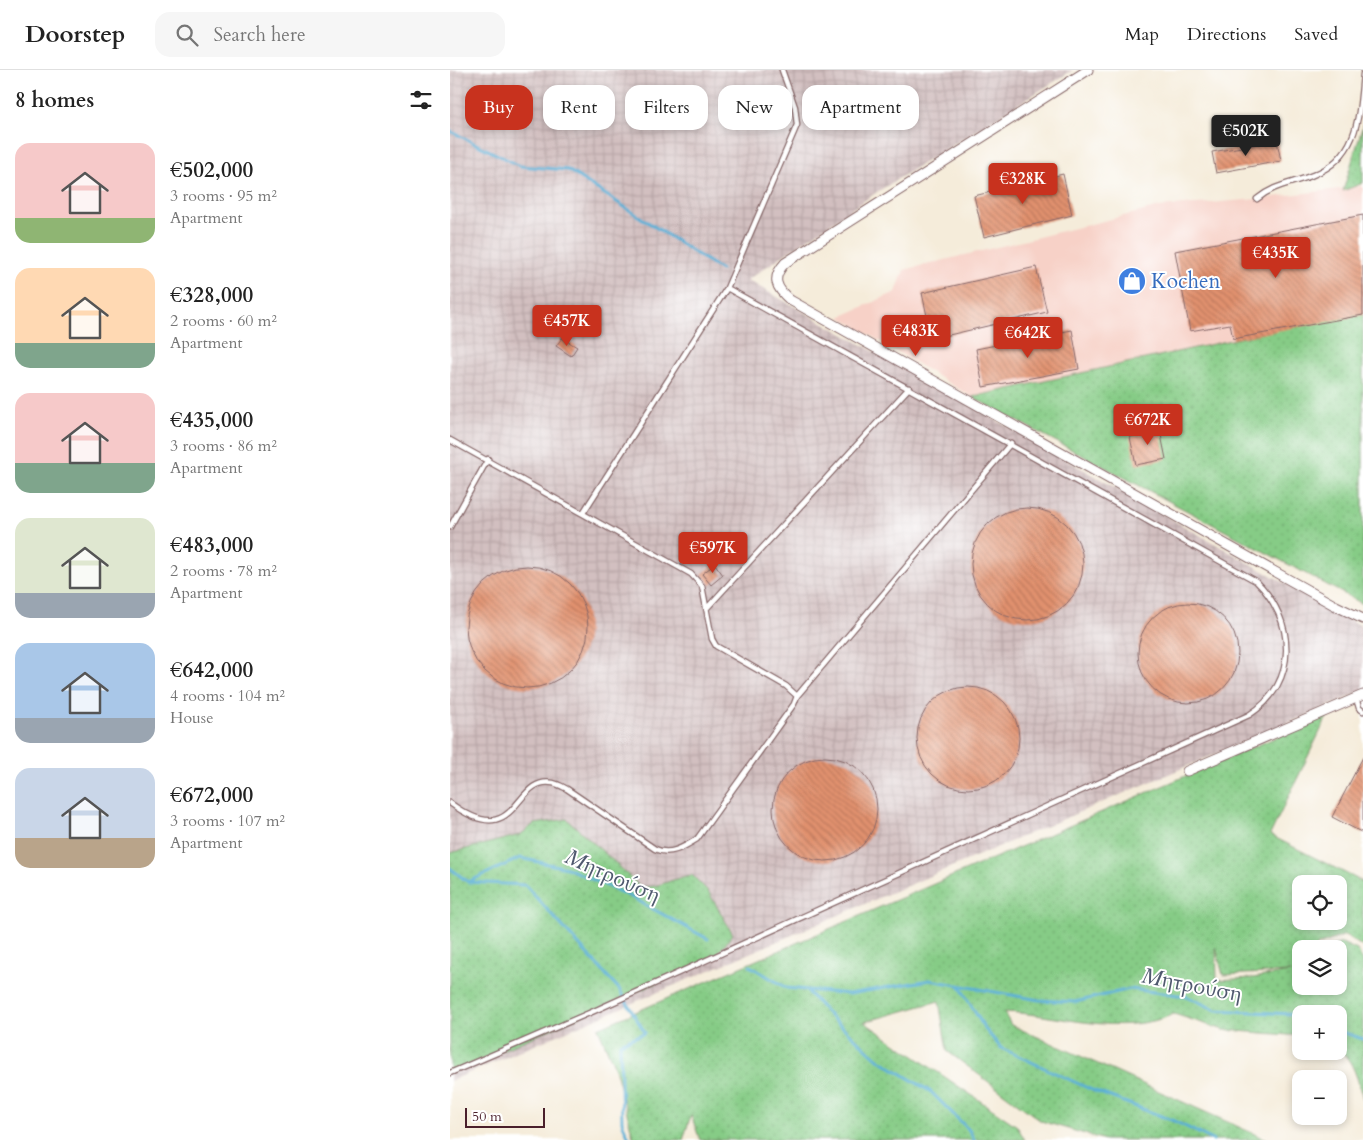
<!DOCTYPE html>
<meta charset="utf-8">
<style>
body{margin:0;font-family:Cardo,serif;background:#f6f6f6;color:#222;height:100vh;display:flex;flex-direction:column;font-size:19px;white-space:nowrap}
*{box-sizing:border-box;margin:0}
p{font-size:16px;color:#767676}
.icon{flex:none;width:28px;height:28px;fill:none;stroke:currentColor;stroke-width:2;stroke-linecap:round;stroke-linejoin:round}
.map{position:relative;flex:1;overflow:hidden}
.side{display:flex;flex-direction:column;background:#fff;width:450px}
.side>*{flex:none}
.top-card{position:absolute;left:15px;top:15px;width:475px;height:45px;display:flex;gap:10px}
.fabs{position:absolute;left:842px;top:805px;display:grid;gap:10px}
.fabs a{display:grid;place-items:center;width:55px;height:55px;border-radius:10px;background:#fff;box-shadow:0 2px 8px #0003;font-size:25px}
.scale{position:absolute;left:15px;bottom:12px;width:80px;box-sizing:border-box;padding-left:5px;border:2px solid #4a1f2b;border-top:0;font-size:14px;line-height:18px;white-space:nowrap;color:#4a1f2b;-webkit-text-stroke:4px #fff;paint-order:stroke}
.price{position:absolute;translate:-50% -42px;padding:0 11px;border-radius:5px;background:#c8321e;color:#fff;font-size:16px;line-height:32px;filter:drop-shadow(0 1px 2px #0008)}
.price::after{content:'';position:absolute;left:50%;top:30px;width:15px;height:11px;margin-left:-8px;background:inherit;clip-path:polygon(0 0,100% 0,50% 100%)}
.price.current{background:#222;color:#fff}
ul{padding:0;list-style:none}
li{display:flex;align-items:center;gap:15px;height:125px;padding:0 15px}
li span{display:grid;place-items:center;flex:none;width:140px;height:100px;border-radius:15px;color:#555}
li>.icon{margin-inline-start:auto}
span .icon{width:60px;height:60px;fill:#fffc;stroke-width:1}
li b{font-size:21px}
h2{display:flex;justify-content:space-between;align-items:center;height:60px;padding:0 15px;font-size:21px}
.tag{padding:0 18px;border-radius:15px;background:#fff;box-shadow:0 2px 8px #0003;font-size:18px;line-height:45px}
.tag.current{background:#c8321e;color:#fff}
header{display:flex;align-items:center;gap:30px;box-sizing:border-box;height:70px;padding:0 25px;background:#fff;border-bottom:1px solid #e0e0e0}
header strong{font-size:24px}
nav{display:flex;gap:28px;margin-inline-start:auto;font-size:18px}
.search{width:350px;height:45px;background:#f6f6f6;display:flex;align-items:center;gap:12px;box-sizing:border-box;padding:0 18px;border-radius:15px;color:#767676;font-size:19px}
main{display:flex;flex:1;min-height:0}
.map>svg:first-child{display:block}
</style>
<header>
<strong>Doorstep</strong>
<div class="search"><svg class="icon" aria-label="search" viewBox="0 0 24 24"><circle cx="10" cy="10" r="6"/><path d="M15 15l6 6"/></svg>Search here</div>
<nav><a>Map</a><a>Directions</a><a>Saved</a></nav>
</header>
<main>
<section class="side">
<h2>8 homes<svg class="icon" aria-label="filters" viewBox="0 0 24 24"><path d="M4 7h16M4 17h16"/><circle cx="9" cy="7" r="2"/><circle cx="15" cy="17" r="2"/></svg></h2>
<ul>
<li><span style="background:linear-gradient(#f6c9c9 75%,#8fb573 0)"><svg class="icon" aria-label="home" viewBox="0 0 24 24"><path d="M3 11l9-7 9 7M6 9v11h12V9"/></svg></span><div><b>€502,000</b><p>3 rooms · 95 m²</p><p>Apartment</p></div></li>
<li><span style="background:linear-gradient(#ffd9b3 75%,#7fa58c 0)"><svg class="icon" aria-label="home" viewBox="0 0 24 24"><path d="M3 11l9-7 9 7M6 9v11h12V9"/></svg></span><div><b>€328,000</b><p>2 rooms · 60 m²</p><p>Apartment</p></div></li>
<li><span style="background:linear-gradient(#f6c9c9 70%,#7fa58c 0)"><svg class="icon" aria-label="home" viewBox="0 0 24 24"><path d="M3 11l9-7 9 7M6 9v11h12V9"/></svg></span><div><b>€435,000</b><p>3 rooms · 86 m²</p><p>Apartment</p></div></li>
<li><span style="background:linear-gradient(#dfe7d0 75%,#9aa5b1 0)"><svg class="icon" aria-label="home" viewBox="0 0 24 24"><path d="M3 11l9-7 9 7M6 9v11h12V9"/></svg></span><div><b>€483,000</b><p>2 rooms · 78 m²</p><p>Apartment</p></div></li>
<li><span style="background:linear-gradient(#a9c7e8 75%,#9aa5b1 0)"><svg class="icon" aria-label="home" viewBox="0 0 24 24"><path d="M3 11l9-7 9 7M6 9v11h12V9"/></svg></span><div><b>€642,000</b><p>4 rooms · 104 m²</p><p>House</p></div></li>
<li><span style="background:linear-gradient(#c9d6e8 70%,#b9a48a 0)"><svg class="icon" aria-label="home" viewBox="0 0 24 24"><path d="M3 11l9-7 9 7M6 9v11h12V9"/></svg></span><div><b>€672,000</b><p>3 rooms · 107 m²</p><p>Apartment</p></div></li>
</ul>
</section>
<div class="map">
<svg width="913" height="1070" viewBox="0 0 913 1070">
<defs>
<pattern id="industrial-grid" width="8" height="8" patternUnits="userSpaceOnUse" patternTransform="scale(1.25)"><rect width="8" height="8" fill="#d2bfc0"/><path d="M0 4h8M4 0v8" fill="none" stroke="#b6a4a5"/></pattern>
<pattern id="grass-dots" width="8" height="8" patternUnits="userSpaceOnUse" patternTransform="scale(1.25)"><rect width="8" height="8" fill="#86cc86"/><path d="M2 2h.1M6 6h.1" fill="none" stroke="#75af74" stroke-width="1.8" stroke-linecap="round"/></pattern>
<pattern id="building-back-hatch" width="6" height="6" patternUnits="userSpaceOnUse" patternTransform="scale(1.25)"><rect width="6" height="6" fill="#e1916e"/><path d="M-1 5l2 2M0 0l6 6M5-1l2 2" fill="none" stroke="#b8765b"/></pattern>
</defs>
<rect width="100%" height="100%" fill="#fff"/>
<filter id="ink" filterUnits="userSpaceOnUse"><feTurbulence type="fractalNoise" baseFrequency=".02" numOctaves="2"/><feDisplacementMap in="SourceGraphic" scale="10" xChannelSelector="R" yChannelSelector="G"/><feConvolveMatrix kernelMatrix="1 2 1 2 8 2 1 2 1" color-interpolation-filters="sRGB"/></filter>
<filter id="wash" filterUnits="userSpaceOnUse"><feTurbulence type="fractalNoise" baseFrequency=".0096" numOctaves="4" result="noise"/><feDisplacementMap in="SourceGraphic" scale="20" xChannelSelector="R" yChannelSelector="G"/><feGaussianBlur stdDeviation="1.12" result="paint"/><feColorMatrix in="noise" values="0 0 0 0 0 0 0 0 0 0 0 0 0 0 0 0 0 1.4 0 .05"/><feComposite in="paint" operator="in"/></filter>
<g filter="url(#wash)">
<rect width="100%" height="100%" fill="#f5ecda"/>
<!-- built -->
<path fill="#f7d1c7" d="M913 116V241L522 327 390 247 446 222 454 200 710 137 807 129Z"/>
<!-- industrial -->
<path fill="url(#industrial-grid)" d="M0 0H623L427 122 297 210 913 557V621L0 1011Z"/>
<!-- grass -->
<path fill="url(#grass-dots)" stroke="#687658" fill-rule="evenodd" d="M913 55V113L893 121Z
M913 241V534L522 327Z
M878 645 820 765 913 812V877L895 865 868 875 865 879H851V895L849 898 851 897V916H889V879H874L892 873 907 880 913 890V1029C908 1011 904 991 889 980V944H851V966L774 960 724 944C671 968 608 944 554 942L561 955 818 1070H655L591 1051 497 981 489 931 414 952 567 1056 575 1070H250L241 1045 233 1070H184L165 998 148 958ZM851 814H889V851H851ZM766 877 773 905 840 902 803 908 767 910Z
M117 749 169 796 190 817C210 818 222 808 242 805L258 821 283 864 264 888 0 1003V783L70 765 84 754Z"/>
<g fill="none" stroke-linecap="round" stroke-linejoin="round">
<!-- stream -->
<path stroke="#59afd6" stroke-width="3" d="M0 61 70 96 118 100 271 200
M0 798 18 812 70 788 117 798 179 826 258 869
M18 812 75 815 169 919 195 963 170 973 172 1052 180 1070
M300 896 337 918 399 924 480 910 589 930 625 932 680 919 736 926 766 940 841 944 851 948
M509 915 535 959 551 978 642 1020 724 1051 763 1070
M356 920 380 946 428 989 481 1022 519 1060 524 1070
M889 961 913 969"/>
</g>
<g id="blocks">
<!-- building -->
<path fill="url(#building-back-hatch)" d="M827 71 831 91 766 103 762 82Z
M613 104 622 145 534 167 524 126Z
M913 145V245L783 269 780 254 740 261 725 181Z
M586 197 597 242 482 269 472 223Z
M622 260 629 299 533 317 526 279Z
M112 268 127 277 121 286 106 276Z
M704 356 705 361 710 360 716 389 686 395 680 367 687 365 686 360Z
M521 494a56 56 0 1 1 112 0a56 56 0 1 1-112 0Z
M265 494 273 505 261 515 252 504Z
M16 557a61 61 0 1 1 122 0a61 61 0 1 1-122 0Z
M688 583a50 50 0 1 1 100 0a50 50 0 1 1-100 0Z
M467 668a51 51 0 1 1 102 0a51 51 0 1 1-102 0Z
M913 687V763L882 747Z
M323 739a52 52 0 1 1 104 0a52 52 0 1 1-104 0Z"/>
</g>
</g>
<g filter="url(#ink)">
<use href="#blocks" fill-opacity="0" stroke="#866768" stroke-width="1"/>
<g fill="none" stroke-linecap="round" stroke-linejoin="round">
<defs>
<path id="service" d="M807 129C825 114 842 114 863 105 909 87 909 45 913 4
M0 370 241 504 252 516 262 569 266 576 336 616 347 626 344 634 247 769C234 777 220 786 205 779L117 719C113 717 108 714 103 713 62 705 70 784 0 733
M133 443 277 218
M0 457 38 389
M257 538 459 318
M347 626 561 373
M906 628 909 638 913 641
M0 1003 144 941 799 645C850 613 845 549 806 511L277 218 347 55 345 37 332 0"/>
<path id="minor" d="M638 0 335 193C321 208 326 218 340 230L884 535 913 549
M737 701 913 625"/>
</defs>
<!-- service casing -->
<use href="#service" stroke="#866768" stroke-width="7"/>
<!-- minor casing -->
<use href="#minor" stroke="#866768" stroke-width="11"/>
<!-- service -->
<use href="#service" stroke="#fff" stroke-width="4.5"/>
<!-- minor -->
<use href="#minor" stroke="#fff" stroke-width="9"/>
</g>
</g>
<!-- icons -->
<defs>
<symbol id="shop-disc" viewBox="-11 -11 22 22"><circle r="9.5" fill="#3f7fe0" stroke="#fff"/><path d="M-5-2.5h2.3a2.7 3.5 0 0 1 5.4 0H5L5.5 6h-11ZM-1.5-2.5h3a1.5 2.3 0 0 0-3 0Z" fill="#fff"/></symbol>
</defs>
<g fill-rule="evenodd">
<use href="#shop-disc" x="666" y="195" width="32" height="32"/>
</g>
<g text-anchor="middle" stroke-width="4" stroke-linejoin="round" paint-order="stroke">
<!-- shop labels -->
<g font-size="21" fill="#366cbe" stroke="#fff" text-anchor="start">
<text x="701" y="218">Kochen</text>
</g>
<!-- water labels -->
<g font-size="22" font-style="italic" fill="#50596f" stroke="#fff">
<text transform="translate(163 805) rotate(24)" y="8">Μητρούση</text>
<text transform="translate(742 914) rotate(11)" y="8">Μητρούση</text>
</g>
</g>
</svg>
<div class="fabs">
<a><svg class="icon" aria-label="locate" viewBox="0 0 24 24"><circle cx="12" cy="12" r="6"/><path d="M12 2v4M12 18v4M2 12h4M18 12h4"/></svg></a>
<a><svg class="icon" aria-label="layers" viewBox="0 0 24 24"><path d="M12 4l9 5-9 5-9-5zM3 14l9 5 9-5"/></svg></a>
<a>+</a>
<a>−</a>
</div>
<div class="scale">50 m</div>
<b class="price current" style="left:796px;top:87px">€502K</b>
<b class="price" style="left:573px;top:135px">€328K</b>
<b class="price" style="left:826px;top:209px">€435K</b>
<b class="price" style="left:117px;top:277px">€457K</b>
<b class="price" style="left:466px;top:287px">€483K</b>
<b class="price" style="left:578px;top:289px">€642K</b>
<b class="price" style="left:698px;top:376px">€672K</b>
<b class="price" style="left:263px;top:504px">€597K</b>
<div class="top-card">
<a class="tag current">Buy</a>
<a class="tag">Rent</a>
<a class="tag">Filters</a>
<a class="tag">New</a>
<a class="tag">Apartment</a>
</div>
</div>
</main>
